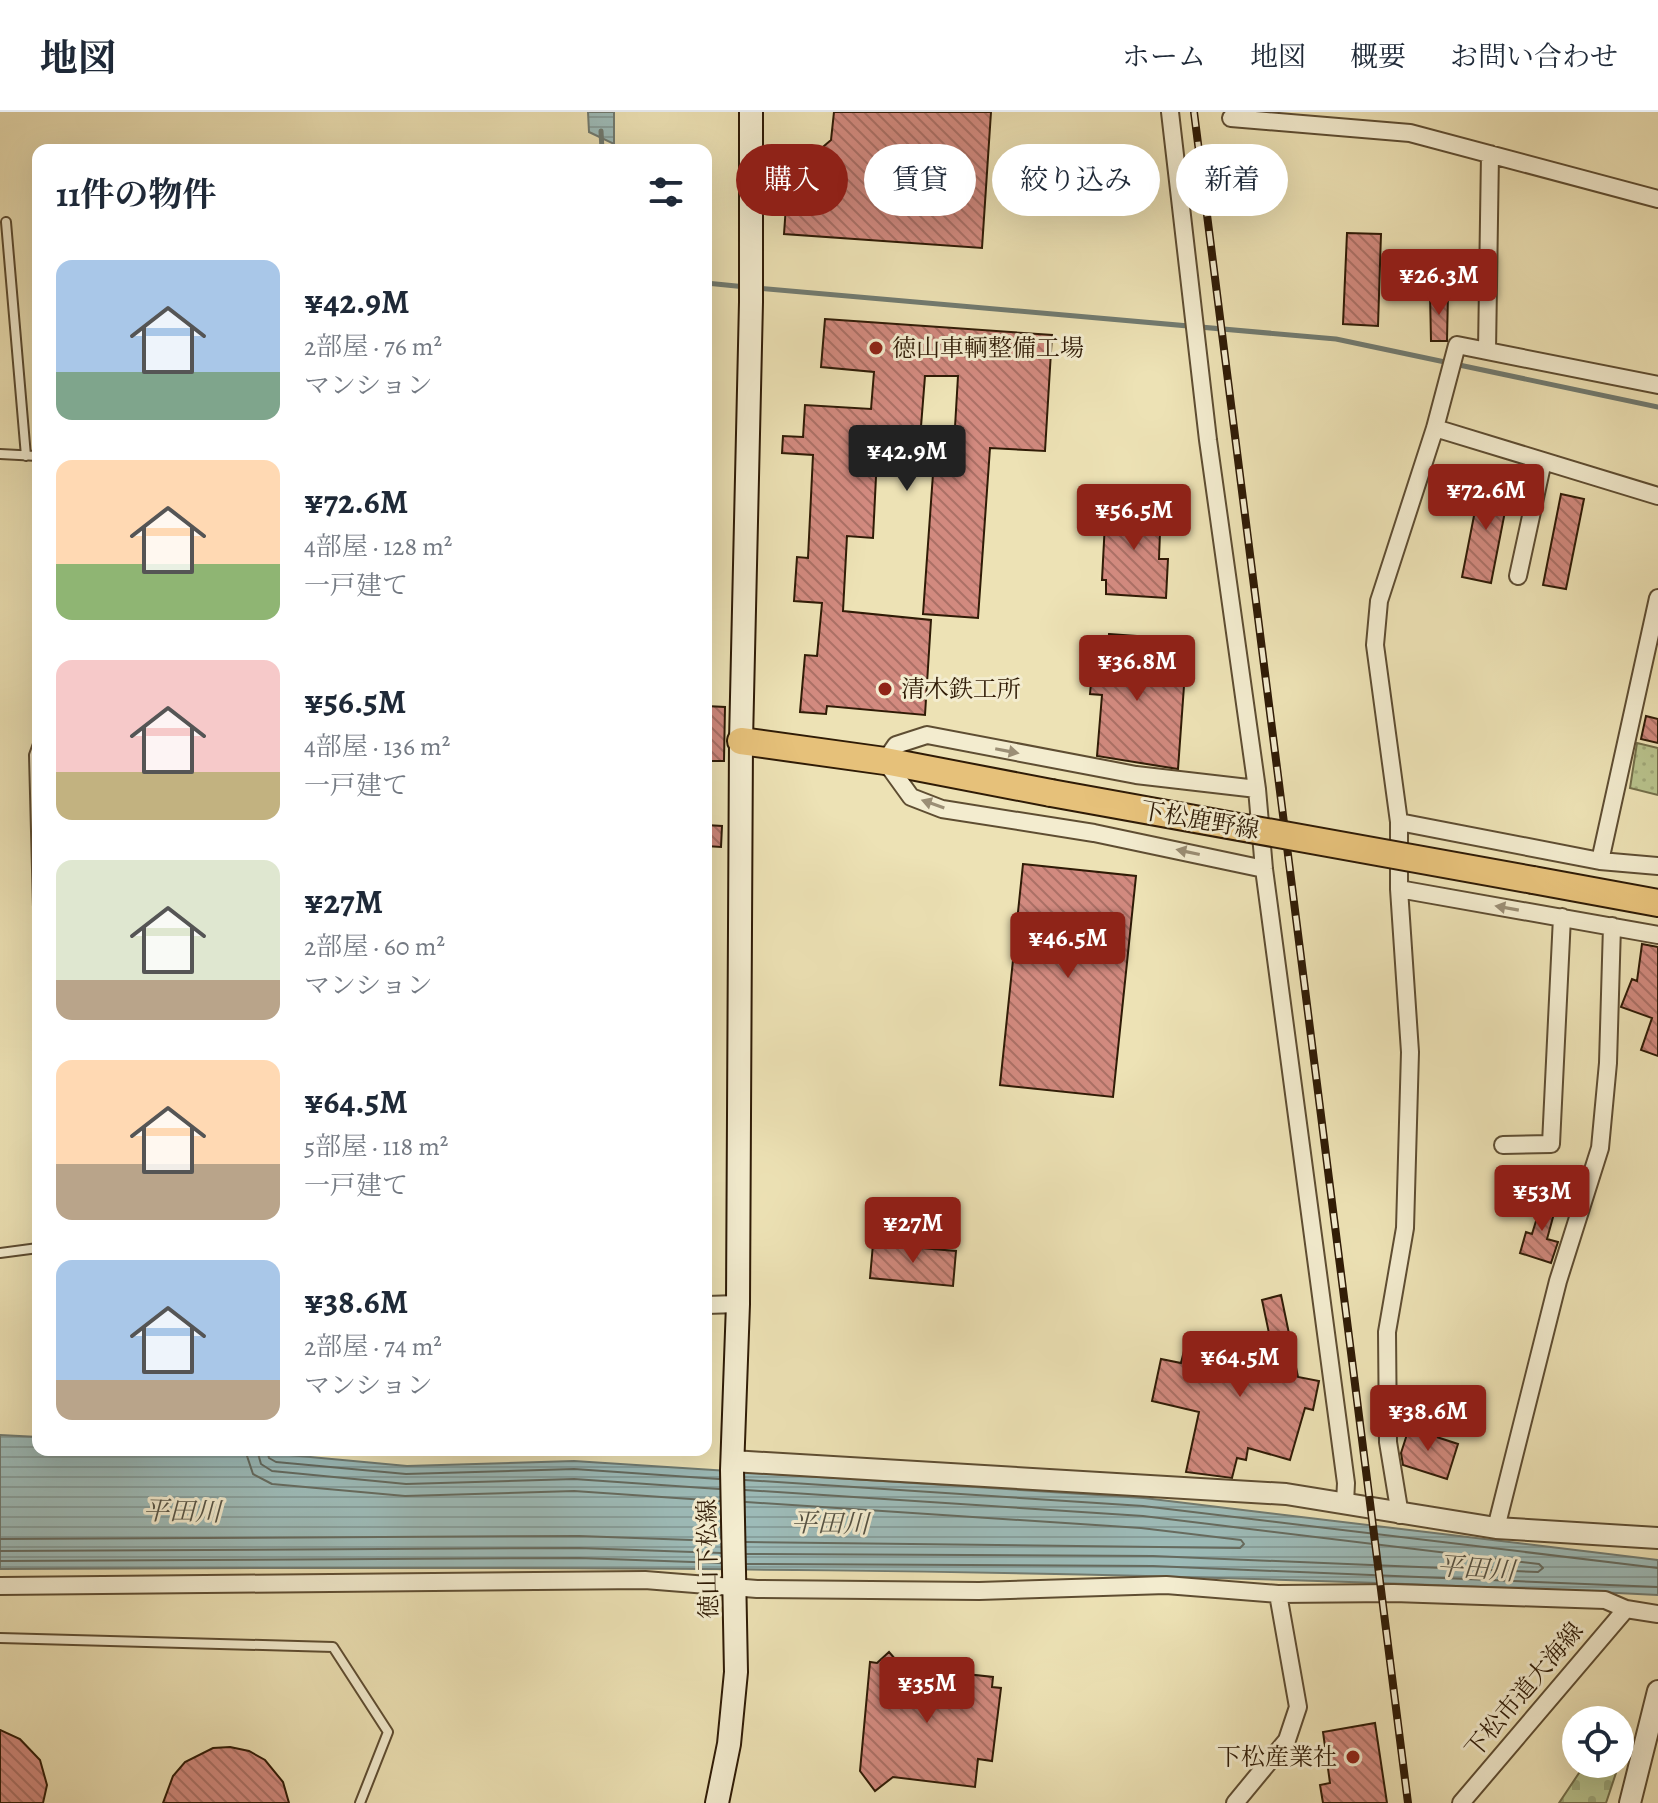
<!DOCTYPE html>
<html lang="ja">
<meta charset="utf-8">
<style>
body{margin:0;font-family:Alegreya,"Noto Serif JP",serif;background:#f2f2f3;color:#1f2937;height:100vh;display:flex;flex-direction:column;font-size:30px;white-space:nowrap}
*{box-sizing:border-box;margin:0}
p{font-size:26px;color:#747a83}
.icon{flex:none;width:44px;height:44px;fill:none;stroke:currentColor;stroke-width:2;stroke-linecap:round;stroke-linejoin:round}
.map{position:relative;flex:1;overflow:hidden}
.details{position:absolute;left:32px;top:32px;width:680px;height:1312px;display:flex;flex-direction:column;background:#fff;border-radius:16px;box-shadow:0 8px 32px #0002}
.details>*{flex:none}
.top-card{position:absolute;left:736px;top:32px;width:760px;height:72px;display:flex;gap:16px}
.buttons{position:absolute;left:1562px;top:1594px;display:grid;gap:16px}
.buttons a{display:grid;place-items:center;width:72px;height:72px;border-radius:50%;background:#fff;box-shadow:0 8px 32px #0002;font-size:40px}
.price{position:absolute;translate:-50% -68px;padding:0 18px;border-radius:8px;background:#8f2418;color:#fff;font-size:26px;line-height:52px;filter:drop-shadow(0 2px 4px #0008)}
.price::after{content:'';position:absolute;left:50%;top:48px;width:24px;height:18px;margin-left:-12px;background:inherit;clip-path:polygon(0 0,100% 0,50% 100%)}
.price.active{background:#222;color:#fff}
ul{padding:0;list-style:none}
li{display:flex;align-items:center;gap:24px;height:200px;padding:0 24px}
li span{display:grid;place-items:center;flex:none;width:224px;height:160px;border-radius:16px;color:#555}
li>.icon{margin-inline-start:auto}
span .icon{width:96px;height:96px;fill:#fffc;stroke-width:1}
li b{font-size:34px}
h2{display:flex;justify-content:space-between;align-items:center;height:96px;padding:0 24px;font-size:34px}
.chip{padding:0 28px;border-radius:36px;background:#fff;box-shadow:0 8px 32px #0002;font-size:28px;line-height:72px}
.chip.active{background:#8f2418;color:#fff}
header{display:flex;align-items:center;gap:48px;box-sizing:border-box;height:112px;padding:0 40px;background:#fff;border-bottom:2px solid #e0e1e3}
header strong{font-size:38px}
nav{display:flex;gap:44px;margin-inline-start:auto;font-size:28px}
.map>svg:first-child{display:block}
</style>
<header>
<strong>地図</strong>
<nav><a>ホーム</a><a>地図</a><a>概要</a><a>お問い合わせ</a></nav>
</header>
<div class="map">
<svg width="1658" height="1691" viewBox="0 0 1658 1691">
<defs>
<pattern id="cemetery-stones" width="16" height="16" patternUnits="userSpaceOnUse" patternTransform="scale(2)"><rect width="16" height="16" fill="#b9c38d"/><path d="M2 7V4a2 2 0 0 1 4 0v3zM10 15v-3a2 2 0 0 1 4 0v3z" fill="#9fa778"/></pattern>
<pattern id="park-dots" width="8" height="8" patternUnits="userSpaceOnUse" patternTransform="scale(2)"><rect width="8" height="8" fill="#b9c38d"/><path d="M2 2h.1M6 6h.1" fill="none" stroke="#9fa778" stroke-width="1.8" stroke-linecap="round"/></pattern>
<pattern id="water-rules" width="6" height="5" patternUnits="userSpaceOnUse" patternTransform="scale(2)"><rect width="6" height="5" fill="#9dbbb8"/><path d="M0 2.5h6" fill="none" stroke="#88a09d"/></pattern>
<pattern id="building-back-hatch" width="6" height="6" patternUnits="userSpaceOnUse" patternTransform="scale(2)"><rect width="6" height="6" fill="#d28a7f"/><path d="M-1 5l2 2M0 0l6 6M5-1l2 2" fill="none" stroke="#ab7066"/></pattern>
</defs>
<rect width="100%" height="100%" fill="#ede2b5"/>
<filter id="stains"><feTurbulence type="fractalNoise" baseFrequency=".0025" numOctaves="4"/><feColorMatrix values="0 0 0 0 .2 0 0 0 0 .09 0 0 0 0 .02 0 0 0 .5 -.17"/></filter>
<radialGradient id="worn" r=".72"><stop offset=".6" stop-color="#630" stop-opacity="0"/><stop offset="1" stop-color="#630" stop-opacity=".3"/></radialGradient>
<!-- cemetery -->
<path fill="url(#cemetery-stones)" stroke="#746f4a" stroke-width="2" d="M1585 1652H1619L1606 1691H1559Z"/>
<!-- park -->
<path fill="url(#park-dots)" stroke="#746f4a" stroke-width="2" d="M1637 631 1658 636V683L1630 676Z"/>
<!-- water -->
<path fill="url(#water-rules)" stroke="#717b71" stroke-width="2" d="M588 0H614V32L589 20Z
M0 1323 38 1325V1338H234L407 1354 574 1349 1144 1386 1658 1448V1483C1106 1455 553 1454 0 1457Z"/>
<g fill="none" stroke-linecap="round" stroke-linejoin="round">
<!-- shore -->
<path stroke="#666b5f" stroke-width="2" d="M245 1338 253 1362 272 1372 405 1384 574 1379 720 1389
M257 1338 261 1352 272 1359 406 1372 574 1367 719 1377
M267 1338 269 1346 276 1350 406 1362 574 1357 719 1367
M745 1368 1143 1394 1658 1456
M745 1378 1143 1404 1539 1452 1543 1456 1538 1460 1153 1444 747 1442
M746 1390 1141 1416 1241 1428 1244 1432 1240 1436 746 1430
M0 1427 579 1424 720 1429
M0 1439 579 1436 721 1441
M0 1449 579 1446 721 1451
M747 1452 1153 1454 1658 1475"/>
<!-- stream -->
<path stroke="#717b71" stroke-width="5" d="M601 19 602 38
M706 171 746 175
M756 176 1336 227 1658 295"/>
</g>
<!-- building -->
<path fill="url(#building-back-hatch)" stroke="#2f1b06" stroke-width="2" d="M834 0H991L982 136 784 122 789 51 803 52 831 28Z
M1347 121 1381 122 1378 214 1343 212Z
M1430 181H1448L1447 229H1431Z
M825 207 1052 223 1045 339 990 336 978 506 923 502 934 348 953 349 958 264H925L920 327 878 324 873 426 847 424 843 499 931 508 925 603 827 594 826 602 800 600 805 543 817 544 822 491 794 489 797 445 808 446 813 343 782 341 783 324 803 325 805 293 871 297 874 260 821 255Z
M1481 368 1510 374 1491 471 1462 465Z
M1561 382 1584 387 1566 477 1543 473Z
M1106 391 1161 394 1159 447H1168L1166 486 1106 482V468H1102Z
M1109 522 1164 526 1161 572 1184 574 1178 657 1097 644 1102 583 1090 582 1093 548 1107 549Z
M706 594 725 595 724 649H706Z
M1646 604 1658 607V631L1641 627Z
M706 713 722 714 721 735 706 734Z
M1023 752 1136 764 1113 985 1000 973Z
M1642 832 1658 835V944L1641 938 1652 906 1621 895 1632 867 1637 869Z
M1544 1083 1558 1087 1547 1127 1558 1130 1551 1151 1520 1141 1526 1120 1532 1122Z
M873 1132 956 1139 953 1174 870 1166Z
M1281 1183 1298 1265 1319 1269 1313 1298 1305 1296 1290 1348 1248 1336 1246 1348 1237 1346 1232 1366 1186 1360 1199 1300 1152 1289 1161 1247 1181 1251 1184 1239 1210 1245 1213 1232 1274 1245 1262 1188Z
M1409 1316 1458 1332 1447 1367 1403 1353 1401 1341Z
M889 1540 902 1555 993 1565 992 1575 1001 1576 992 1649 978 1647 975 1675 893 1665 875 1679 860 1659 870 1550 877 1551Z
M1375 1611 1387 1691H1323L1320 1673 1330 1671 1323 1620Z
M0 1618 20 1627 40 1648 47 1673 43 1691H0Z
M230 1635 249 1639 265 1648 283 1670 289 1691H163L173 1664 185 1650 213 1636Z"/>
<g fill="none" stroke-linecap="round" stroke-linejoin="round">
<defs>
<path id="service" d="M6 110 26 344
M0 342 38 344
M38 632 34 643 38 795
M0 1141 38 1136
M0 1526 333 1535 388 1620 360 1691"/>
<path id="minor" d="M1170 0 1208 328 1257 677 1264 757 1346 1371 1345 1391
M1231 6 1410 21 1658 87
M1487 239 1490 42
M1435 316 1658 384
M1518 464 1543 349
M1257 677 1136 663 927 623 896 633 885 649 911 685 942 697 1094 721 1264 757
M1399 710 1600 749 1658 754
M1600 749 1658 486
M1399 777 1658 823
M1503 1033 1551 1032 1562 805
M706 1193 738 1192
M1400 1403 1388 1330 1387 1220 1405 1116 1410 940 1399 777V710L1375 533 1379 489 1435 316 1457 233 1658 273
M1496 1416 1558 1169 1600 1036 1608 951 1612 814
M0 1474 645 1468 757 1477 979 1479 1166 1473 1278 1482 1394 1481 1605 1488 1626 1497 1658 1502
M1235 1691 1287 1628 1298 1595 1278 1482
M1461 1691 1626 1497"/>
<path id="tertiary" d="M732 1349 1286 1382 1496 1416 1658 1426
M1630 1691 1658 1579"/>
<path id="secondary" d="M717 1691 729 1632 736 1560 732 1358 738 1192 741 629 751 190V0"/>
<path id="primary" d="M741 629 885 649 1051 681
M1533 768 1658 791"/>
</defs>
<!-- service casing -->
<use href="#service" stroke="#5e4d32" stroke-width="12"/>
<!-- minor casing -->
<use href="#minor" stroke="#5e4d32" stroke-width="20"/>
<!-- tertiary casing -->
<use href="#tertiary" stroke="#5e4d32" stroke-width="24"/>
<!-- secondary casing -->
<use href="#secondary" stroke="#2f1b06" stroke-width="26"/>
<!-- primary casing -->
<use href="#primary" stroke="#2f1b06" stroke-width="30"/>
<!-- service -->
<use href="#service" stroke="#f3eccf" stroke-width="8"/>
<!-- minor -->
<use href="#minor" stroke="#f3eccf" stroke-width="16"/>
<!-- tertiary -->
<use href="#tertiary" stroke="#f3eccf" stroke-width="20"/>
<!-- secondary -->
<use href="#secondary" stroke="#f3eccf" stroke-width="22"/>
<!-- primary -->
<use href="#primary" stroke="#e6c17a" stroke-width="26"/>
<defs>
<path id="rail" d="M1194 0 1408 1691"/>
</defs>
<!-- rail casing -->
<use href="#rail" stroke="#2f1b06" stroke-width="8"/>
<!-- rail -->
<use href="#rail" stroke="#f3eccf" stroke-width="5" stroke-dasharray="15" stroke-linecap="butt"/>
<defs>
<path id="primary-bridge" d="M1051 681 1533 768"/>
</defs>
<!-- primary-bridge casing -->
<use href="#primary-bridge" stroke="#2f1b06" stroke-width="30" stroke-linecap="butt"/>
<!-- primary-bridge -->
<use href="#primary-bridge" stroke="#e6c17a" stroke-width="26"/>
</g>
<!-- one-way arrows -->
<defs><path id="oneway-solid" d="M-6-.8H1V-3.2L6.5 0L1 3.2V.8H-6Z" transform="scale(2)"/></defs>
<g fill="#9b8e75">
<use href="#oneway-solid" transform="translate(1007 639) rotate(11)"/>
<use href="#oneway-solid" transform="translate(933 692) rotate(-161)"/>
<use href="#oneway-solid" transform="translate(1188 740) rotate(-168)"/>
<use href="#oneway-solid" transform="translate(1507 796) rotate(-170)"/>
</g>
<!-- markers -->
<g fill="#8f2418" stroke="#f3eccf" stroke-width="3">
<circle cx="876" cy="236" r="8"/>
<circle cx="885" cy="577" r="8"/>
<circle cx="1353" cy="1645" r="8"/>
</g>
<g text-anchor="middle" stroke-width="6" stroke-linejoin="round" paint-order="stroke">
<!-- poi labels -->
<g font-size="24" fill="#2f1b06" stroke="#f3eccf" text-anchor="start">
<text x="892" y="244">徳山車輌整備工場</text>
<text x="901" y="585">清木鉄工所</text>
<text x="1337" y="1653" text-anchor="end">下松産業社</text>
</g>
<!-- street labels -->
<g font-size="24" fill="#2f1b06" stroke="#f3eccf">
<text transform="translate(1200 708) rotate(10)" y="8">下松鹿野線</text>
<text transform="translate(708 1447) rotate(-91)" y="8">徳山下松線</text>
<text transform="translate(1524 1578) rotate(-50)" y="8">下松市道大海線</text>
</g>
<!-- water labels -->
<g font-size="26" font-style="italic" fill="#565344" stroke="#f3eccf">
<text transform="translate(182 1399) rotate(1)" y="9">平田川</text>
<text transform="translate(830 1411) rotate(1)" y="9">平田川</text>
<text transform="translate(1476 1456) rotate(4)" y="9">平田川</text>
</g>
</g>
<rect width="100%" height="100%" filter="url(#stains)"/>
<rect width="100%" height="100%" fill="url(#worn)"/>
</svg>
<div class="buttons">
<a><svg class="icon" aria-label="locate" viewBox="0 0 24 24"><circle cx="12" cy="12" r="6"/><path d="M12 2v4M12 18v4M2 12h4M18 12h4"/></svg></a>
</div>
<b class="price" style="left:1439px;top:205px">¥26.3M</b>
<b class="price active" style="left:907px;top:381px">¥42.9M</b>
<b class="price" style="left:1486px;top:420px">¥72.6M</b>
<b class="price" style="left:1134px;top:440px">¥56.5M</b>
<b class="price" style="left:1137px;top:591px">¥36.8M</b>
<b class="price" style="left:1068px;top:868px">¥46.5M</b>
<b class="price" style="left:1542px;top:1121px">¥53M</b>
<b class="price" style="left:913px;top:1153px">¥27M</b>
<b class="price" style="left:1240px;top:1287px">¥64.5M</b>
<b class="price" style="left:1428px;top:1341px">¥38.6M</b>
<b class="price" style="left:927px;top:1613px">¥35M</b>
<div class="top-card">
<a class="chip active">購入</a>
<a class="chip">賃貸</a>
<a class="chip">絞り込み</a>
<a class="chip">新着</a>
</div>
<section class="details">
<h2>11件の物件<svg class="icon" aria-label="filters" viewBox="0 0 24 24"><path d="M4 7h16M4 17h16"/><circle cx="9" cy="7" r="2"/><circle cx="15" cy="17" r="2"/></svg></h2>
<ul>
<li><span style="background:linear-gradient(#a9c7e8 70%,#7fa58c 0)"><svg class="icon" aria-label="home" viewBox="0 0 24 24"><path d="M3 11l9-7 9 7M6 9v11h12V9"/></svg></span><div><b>¥42.9M</b><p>2部屋 · 76 m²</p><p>マンション</p></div></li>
<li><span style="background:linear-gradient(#ffd9b3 65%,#8fb573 0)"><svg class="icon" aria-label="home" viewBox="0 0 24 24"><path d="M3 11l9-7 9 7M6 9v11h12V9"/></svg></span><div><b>¥72.6M</b><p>4部屋 · 128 m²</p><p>一戸建て</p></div></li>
<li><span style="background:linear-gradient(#f6c9c9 70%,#c2b280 0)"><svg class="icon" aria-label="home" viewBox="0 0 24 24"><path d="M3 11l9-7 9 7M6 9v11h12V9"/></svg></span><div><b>¥56.5M</b><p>4部屋 · 136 m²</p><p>一戸建て</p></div></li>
<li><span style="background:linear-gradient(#dfe7d0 75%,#b9a48a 0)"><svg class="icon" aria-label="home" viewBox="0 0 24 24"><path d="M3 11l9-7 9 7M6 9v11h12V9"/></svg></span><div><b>¥27M</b><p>2部屋 · 60 m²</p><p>マンション</p></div></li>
<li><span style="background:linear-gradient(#ffd9b3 65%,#b9a48a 0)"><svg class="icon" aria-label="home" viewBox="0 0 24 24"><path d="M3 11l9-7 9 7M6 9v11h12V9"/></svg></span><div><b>¥64.5M</b><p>5部屋 · 118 m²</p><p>一戸建て</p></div></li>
<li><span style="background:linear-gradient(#a9c7e8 75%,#b9a48a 0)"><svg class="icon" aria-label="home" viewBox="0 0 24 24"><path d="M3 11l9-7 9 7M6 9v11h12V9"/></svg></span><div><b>¥38.6M</b><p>2部屋 · 74 m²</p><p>マンション</p></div></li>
</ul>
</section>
</div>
